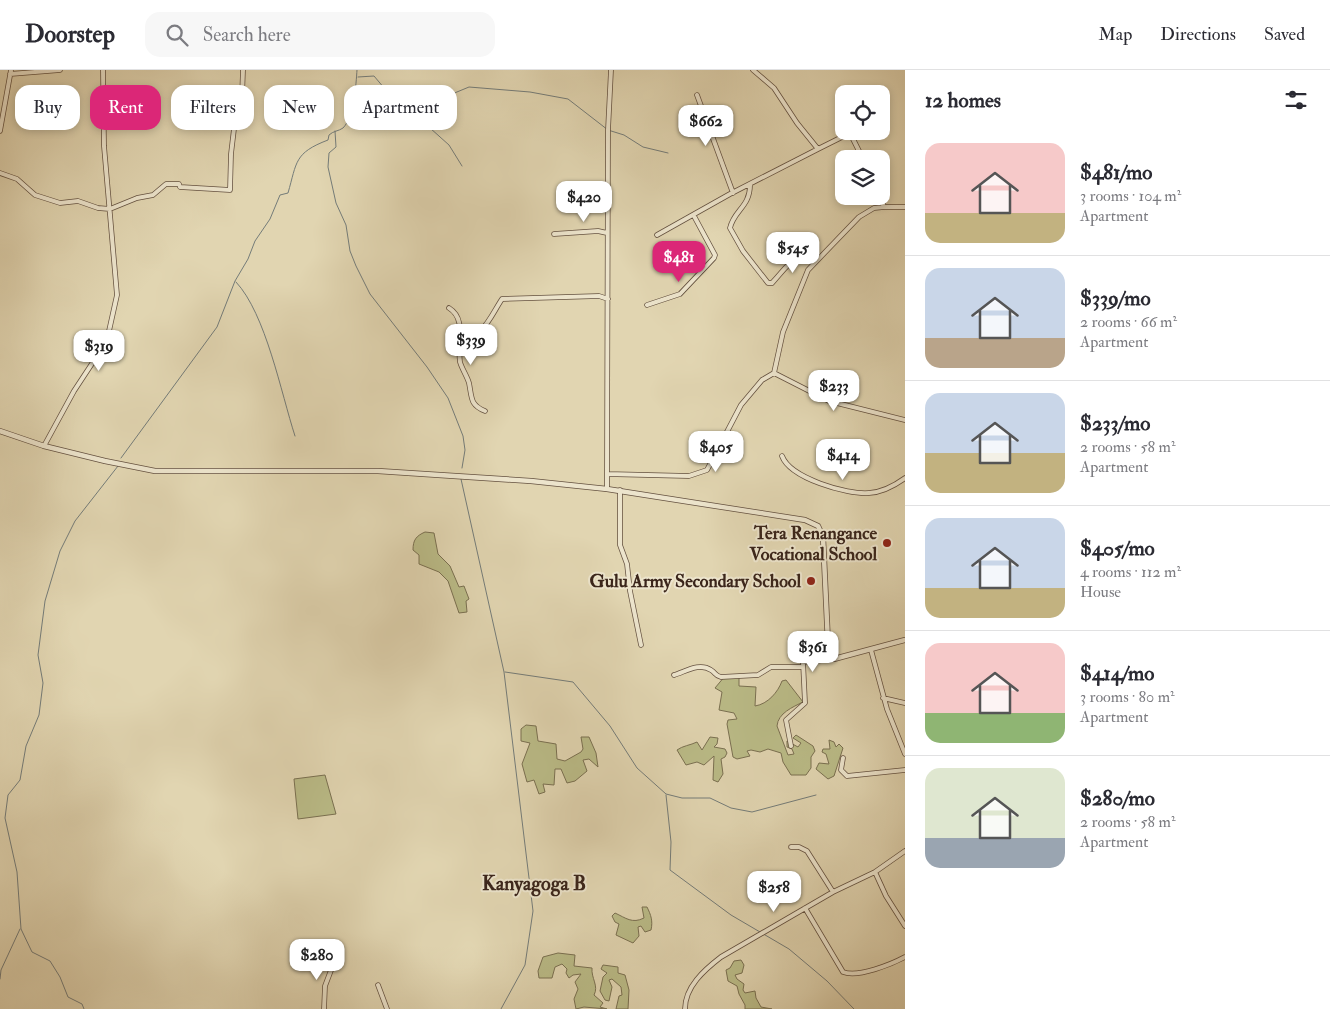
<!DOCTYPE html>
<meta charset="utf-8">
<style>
body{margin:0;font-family:"IM FELL Double Pica",serif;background:#f7f7f7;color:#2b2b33;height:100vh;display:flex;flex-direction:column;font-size:19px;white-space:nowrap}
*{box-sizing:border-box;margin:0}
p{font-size:16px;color:#7c7c81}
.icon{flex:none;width:28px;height:28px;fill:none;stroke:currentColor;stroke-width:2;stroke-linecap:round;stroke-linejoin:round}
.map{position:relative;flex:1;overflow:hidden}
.drawer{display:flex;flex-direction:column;background:#fff;width:425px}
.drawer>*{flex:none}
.hud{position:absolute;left:15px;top:15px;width:475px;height:45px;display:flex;gap:10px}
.controls{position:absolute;left:835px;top:15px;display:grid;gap:10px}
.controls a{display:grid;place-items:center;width:55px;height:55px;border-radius:10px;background:#fff;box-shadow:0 2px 8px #0003;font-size:25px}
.price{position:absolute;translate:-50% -42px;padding:0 11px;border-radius:10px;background:#fff;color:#222;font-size:16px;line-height:32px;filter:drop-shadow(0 1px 2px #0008)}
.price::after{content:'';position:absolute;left:50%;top:30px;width:15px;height:11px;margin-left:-8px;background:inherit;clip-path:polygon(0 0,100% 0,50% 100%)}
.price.current{background:#db2777;color:#fff}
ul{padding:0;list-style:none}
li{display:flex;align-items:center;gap:15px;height:125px;padding:0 20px}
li+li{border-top:1px solid #e1e1e2}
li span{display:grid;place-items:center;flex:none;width:140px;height:100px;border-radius:15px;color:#555}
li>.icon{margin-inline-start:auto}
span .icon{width:60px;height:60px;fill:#fffc;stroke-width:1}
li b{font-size:21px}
h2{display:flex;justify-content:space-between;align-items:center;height:60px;padding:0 20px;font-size:21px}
.chip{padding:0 18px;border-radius:15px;background:#fff;box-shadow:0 2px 8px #0003;font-size:18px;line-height:45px}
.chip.current{background:#db2777;color:#fff}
header{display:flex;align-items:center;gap:30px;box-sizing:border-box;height:70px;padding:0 25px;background:#fff;border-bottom:1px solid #e1e1e2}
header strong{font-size:24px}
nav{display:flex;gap:28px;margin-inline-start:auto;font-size:18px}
.search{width:350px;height:45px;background:#f7f7f7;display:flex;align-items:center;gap:12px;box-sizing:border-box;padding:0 18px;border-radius:15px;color:#7c7c81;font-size:19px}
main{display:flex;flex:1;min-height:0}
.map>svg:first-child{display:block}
</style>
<header>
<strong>Doorstep</strong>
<div class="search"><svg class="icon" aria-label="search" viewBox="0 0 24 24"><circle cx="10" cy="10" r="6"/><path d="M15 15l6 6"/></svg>Search here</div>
<nav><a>Map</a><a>Directions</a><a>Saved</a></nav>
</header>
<main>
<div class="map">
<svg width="905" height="939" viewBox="0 0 905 939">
<rect width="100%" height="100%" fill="#e1d5b1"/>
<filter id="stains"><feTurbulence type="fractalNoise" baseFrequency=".004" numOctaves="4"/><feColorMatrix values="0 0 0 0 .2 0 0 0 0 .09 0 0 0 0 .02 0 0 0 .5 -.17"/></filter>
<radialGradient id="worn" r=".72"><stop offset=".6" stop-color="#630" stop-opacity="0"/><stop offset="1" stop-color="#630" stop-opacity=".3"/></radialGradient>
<!-- green -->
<path fill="#babb87" stroke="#7a7051" d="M425 462 434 463 438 484 450 496 459 517 464 516 469 529 466 531 467 542 459 543 448 511 439 502 419 494V485L413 480C413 470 416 466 425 462Z
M739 605V616L756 617 755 636C768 634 778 622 782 611L786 610 803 632C793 637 778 643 777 656L788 685 794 684 792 679 787 677V671L798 677 801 673 793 668 796 665 813 676 815 681 811 687V698L806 705H791L783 692 781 683 768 679 760 682 751 680 747 681 750 686 737 689 733 687 727 654 728 650 737 649 734 643 719 640 722 622 715 618 725 606Z
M526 655 536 656 538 671 556 674 557 689 565 691 581 682 583 679 581 667H589L596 683 598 697 589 689 583 690 587 701 575 711 567 713 561 699H555L554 715 543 714 545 722 539 724 534 710 527 712 522 694 530 673 521 671V659Z
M710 667 718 668 717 674 714 677 725 679 727 683 725 687 721 689 723 704 718 712 713 710 714 686 704 695 697 692 686 695 677 680C682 676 691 675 697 672L702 680Z
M829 670 834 672 836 677 839 674 843 678 834 706 828 709 816 699 819 693 829 694 826 684 822 682 823 679H830Z
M325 705 336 744 298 749 294 709Z
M642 837H647C651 845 653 851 651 860L645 862 641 856 638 857 639 866 633 873 616 865 619 854 615 852 612 846 615 843C626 848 632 854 644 848Z
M558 883 575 885 574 896 592 898C591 908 599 916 594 925L603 933 600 937 607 939 584 937 576 939 574 929 578 919 575 912 581 904 573 905 569 908 566 903 567 899 562 894 555 897 552 908H539L538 901 543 887Z
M741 890 744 895 742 903 735 905 737 909 744 914 743 920 745 923 755 921 756 928 761 937 772 939H745V935L739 924 737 916 728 911 726 900 730 898 734 891Z
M603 895 618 897V903L625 905 629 920 628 939H616L619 926 622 925 621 917 612 909 609 910 612 917 609 931 605 930 600 921 603 907 607 903 601 899Z"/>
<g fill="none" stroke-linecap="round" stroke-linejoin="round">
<!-- stream -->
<path stroke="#747c79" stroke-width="1" d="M358 7 374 6 401 38 411 41 469 17 530 22 568 29 608 60 624 65 643 77 668 83
M411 41 449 75 462 96
M335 61 336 77 329 83 328 97 336 133 346 155 350 181 356 196 370 224 427 297 448 328 463 366 465 380 462 398
M236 212C266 244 281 323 295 366
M121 388 217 257 235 211 248 189 255 171 270 149 280 125 288 123C297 92 294 83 328 70L329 65C333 61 339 61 343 58 354 47 356 15 357 0
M461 409 504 602 533 841 525 895 501 939
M505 602 573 612 610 656 637 698 666 724 682 728H710L731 738 752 742 816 725
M666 725 671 772 670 800 731 845 789 879 827 911 854 939
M0 909 1 900 20 859
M84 939 82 934 68 927 60 907 50 891 32 882 21 859 17 802 5 748 8 725 20 710 26 676 39 645 43 613 38 585 45 531 60 481 75 451 118 396"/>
<defs>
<path id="minor" d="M753 0 774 18 797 53 818 79 850 63 863 89
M10 4 60 0
M697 25 733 123
M0 61 11 0
M0 103 17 109 35 125 60 133 78 131 98 138 110 139 137 128 153 125 166 114H179L180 117 230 120 231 84 236 42 242 26 243 0
M750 115C750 137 734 140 730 158L743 181 768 213H772C790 194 790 185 818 188
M880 126 884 137H905
M554 164 598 161 607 163
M657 165 730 124 818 79
M647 235 680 224 714 188 715 185 694 146
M449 238C467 249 457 273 460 292 462 299 467 306 469 313 472 328 470 335 485 341
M459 269C484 268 490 247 502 229L599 226 608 229
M774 303 829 331 905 350
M44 376 74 321 99 283 109 261 117 225 104 76 103 0
M782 386C790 408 847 425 869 423 883 422 894 416 905 408
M607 404 608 60 611 0
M607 419V404L689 406 707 400 741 335 762 310 774 303 783 262 808 200 859 147 874 138 884 137
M620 420V475L627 494 630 521 641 575
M871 580 887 639 905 684
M674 605C685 602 699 592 711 600 716 603 715 606 721 607L758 605 771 597H803
M883 628 905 633
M791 676 786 650 805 633 803 592 834 589
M843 688 841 700 847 706 905 700
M791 777H799L807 781 833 822
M875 802 886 826 905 856
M805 838 843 902C858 908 892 894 905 887
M378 915 387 939
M324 939 325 916 333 895
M685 939C685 917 704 900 721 887L833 822 875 802 905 781"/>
<path id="tertiary" d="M0 361 44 376 105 391 155 401H378L531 411 607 419 805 450 818 456 823 467 828 573 834 589 905 570"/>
</defs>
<!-- minor casing -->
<use href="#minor" stroke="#645140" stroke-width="5.5"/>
<!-- tertiary casing -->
<use href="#tertiary" stroke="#645140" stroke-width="6"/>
<!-- minor -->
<use href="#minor" stroke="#ece4cc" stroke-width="4"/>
<!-- tertiary -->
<use href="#tertiary" stroke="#ece4cc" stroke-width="4.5"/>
</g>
<!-- markers -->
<g fill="#8f2418" stroke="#ece4cc" stroke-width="2">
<circle cx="887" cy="473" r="5"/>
<circle cx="811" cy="511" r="5"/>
</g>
<g text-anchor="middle" stroke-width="4" stroke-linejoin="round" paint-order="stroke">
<!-- poi labels -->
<g font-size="18" font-weight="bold" fill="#3a251b" stroke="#ece4cc" text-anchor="end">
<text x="877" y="469">Tera Renangance<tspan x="877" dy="21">Vocational School</tspan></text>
<text x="801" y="517">Gulu Army Secondary School</text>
</g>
<!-- quarter labels -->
<g font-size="20" font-weight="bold" fill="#3a251b" stroke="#ece4cc">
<text x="534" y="820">Kanyagoga B</text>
</g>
</g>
<rect width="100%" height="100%" filter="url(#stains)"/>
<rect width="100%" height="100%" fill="url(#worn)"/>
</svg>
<div class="controls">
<a><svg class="icon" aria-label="locate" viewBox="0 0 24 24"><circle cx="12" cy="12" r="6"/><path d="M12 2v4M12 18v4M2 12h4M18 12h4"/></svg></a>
<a><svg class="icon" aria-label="layers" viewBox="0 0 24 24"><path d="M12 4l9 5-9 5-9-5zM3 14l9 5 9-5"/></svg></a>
</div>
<b class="price" style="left:706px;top:77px">$662</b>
<b class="price" style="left:584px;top:153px">$420</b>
<b class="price" style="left:793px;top:204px">$545</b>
<b class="price current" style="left:679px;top:213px">$481</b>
<b class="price" style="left:471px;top:296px">$339</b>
<b class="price" style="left:99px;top:302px">$319</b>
<b class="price" style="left:834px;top:342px">$233</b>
<b class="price" style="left:716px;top:403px">$405</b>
<b class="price" style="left:843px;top:411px">$414</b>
<b class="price" style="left:813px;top:603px">$361</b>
<b class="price" style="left:774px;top:843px">$258</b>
<b class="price" style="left:317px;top:911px">$280</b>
<div class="hud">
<a class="chip">Buy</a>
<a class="chip current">Rent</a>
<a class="chip">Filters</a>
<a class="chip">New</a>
<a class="chip">Apartment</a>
</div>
</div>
<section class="drawer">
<h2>12 homes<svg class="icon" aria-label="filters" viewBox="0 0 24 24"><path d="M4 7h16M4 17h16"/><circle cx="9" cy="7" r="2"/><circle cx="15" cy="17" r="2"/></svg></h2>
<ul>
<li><span style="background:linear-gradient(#f6c9c9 70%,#c2b280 0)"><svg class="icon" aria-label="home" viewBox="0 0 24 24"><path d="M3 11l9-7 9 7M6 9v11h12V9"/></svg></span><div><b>$481/mo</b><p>3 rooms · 104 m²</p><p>Apartment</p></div></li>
<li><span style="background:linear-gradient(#c9d6e8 70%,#b9a48a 0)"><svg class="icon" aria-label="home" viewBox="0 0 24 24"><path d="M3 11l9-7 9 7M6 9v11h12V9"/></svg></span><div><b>$339/mo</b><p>2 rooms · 66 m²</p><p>Apartment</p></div></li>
<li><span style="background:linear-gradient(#c9d6e8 60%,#c2b280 0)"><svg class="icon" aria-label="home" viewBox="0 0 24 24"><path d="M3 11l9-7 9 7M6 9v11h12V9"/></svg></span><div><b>$233/mo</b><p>2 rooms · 58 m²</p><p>Apartment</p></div></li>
<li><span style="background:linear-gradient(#c9d6e8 70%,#c2b280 0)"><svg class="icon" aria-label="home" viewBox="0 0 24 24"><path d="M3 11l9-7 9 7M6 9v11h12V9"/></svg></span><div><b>$405/mo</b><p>4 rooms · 112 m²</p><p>House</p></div></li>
<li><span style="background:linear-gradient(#f6c9c9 70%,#8fb573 0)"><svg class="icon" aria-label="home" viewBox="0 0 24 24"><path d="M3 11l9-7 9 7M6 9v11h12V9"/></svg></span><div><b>$414/mo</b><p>3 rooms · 80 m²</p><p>Apartment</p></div></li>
<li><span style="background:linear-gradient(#dfe7d0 70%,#9aa5b1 0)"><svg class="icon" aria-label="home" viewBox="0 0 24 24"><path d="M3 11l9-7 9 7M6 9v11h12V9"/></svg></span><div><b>$280/mo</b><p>2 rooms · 58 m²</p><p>Apartment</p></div></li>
</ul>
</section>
</main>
